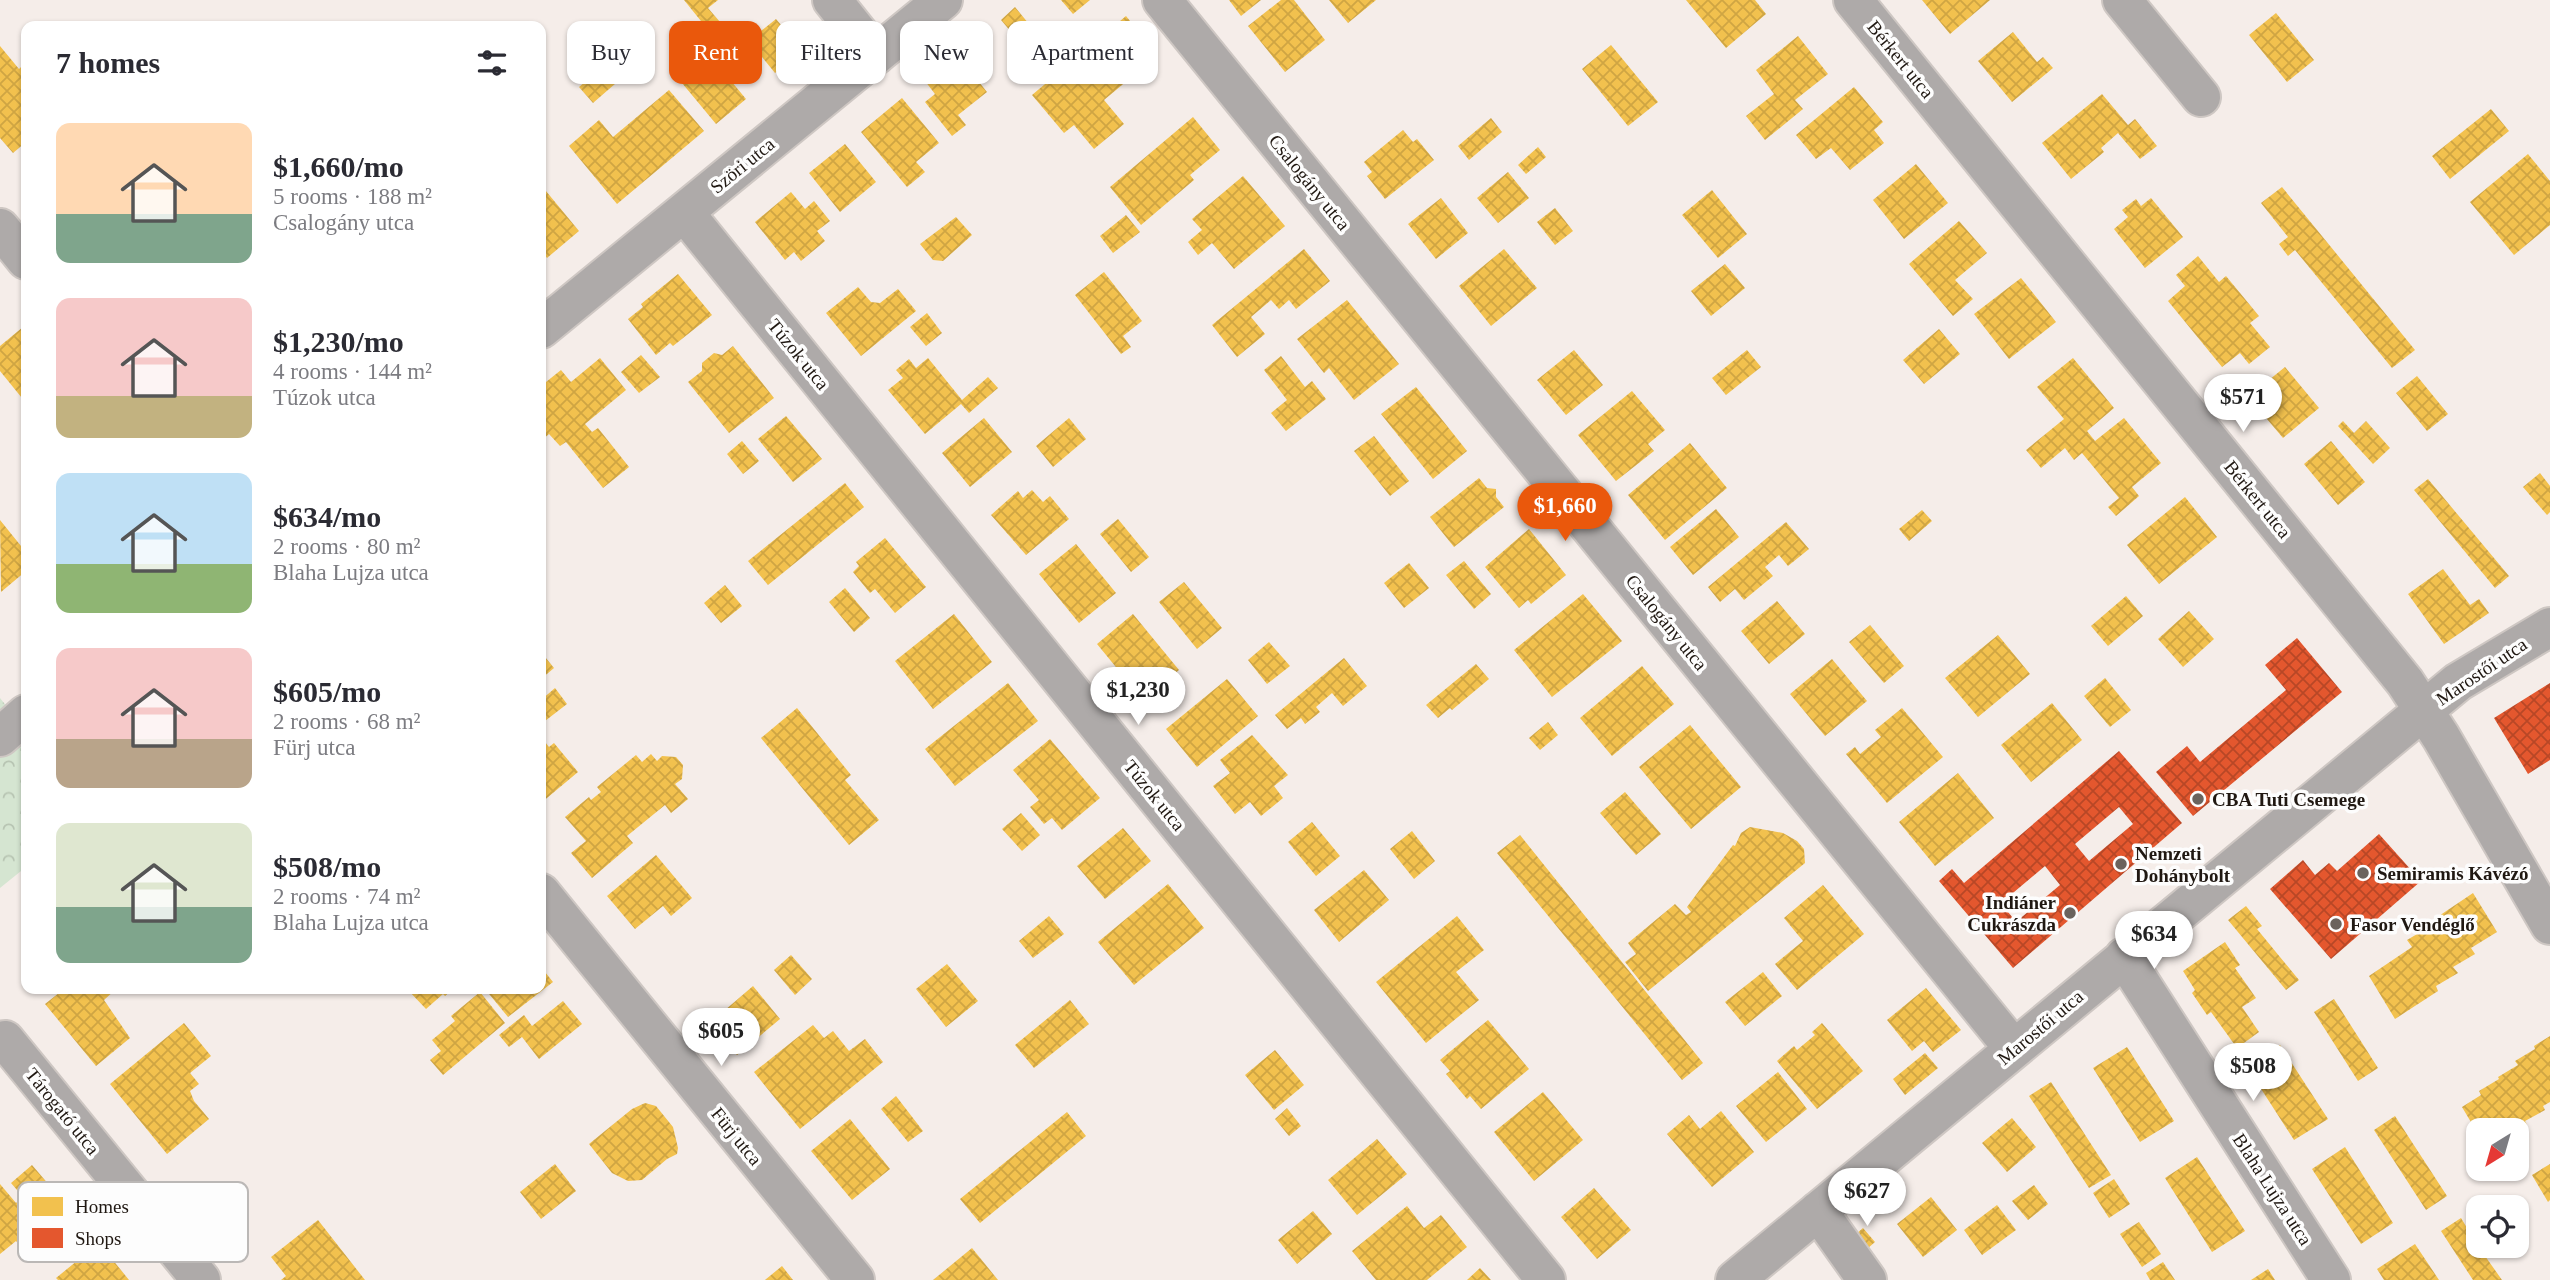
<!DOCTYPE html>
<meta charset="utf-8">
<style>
body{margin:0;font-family:"Times New Roman",serif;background:#f2f2f3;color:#2b2b33;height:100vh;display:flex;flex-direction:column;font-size:26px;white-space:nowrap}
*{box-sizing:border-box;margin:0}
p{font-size:23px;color:#7c7c81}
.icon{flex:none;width:38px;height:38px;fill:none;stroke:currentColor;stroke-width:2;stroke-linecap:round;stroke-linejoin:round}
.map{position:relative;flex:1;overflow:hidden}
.drawer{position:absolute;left:21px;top:21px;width:525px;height:973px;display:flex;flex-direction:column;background:#fff;border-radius:14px;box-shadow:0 2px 5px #0004}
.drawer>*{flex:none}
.hud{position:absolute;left:567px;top:21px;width:665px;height:63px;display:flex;gap:14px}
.needle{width:46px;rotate:217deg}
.controls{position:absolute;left:2466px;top:1118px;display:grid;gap:14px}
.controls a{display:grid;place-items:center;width:63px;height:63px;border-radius:14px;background:#fff;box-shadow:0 2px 5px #0004;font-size:35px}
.price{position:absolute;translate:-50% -60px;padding:0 16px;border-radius:24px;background:#fff;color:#222;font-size:23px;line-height:46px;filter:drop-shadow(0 2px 4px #0008)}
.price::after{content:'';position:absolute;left:50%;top:42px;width:21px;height:16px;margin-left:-10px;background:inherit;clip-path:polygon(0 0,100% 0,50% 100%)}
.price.active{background:#ea580c;color:#fff}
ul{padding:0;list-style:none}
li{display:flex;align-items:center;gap:21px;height:175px;padding:0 35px}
li span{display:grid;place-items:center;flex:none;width:196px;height:140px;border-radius:14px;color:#555}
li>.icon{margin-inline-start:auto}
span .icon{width:84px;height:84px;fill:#fffc;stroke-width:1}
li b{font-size:30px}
h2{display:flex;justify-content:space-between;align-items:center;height:84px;padding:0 35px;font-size:30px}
.pill{padding:0 24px;border-radius:14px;background:#fff;box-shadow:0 2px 5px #0004;font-size:24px;line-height:63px}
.pill.active{background:#ea580c;color:#fff}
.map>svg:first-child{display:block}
</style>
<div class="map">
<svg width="2550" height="1280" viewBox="0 0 2550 1280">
<defs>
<pattern id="park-crowns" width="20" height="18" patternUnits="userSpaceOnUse" patternTransform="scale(1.75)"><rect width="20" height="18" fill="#d5e5d1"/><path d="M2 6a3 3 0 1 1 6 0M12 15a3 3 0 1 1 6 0" fill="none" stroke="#b7c4b2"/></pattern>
<pattern id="homes-cross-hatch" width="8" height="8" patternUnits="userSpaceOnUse" patternTransform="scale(1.75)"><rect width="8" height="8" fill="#f2c14e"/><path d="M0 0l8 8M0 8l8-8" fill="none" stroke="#cfa543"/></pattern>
<pattern id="shops-cross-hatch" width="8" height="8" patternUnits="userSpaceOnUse" patternTransform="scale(1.75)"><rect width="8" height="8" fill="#e4572e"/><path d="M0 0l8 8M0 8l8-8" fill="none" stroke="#b84726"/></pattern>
</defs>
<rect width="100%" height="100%" fill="#f5ede9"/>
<!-- park -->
<path fill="url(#park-crowns)" d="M0 698 26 731V867L0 888Z"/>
<!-- homes -->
<path fill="url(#homes-cross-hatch)" d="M684 0H718L708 8 720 22 709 31Z
M1061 0H1090L1073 14Z
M1229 0H1261L1241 16Z
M1281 0H1294L1325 40 1285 72 1248 26Z
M1329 0H1376L1348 23Z
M1686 0H1755L1766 14 1726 48Z
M1922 0H1990L1950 34Z
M1015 7 1043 41 1029 53 1001 20Z
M2276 13 2314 60 2287 82 2249 35Z
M1126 16 1158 55 1104 100 1124 124 1094 149 1074 125 1064 133 1032 95Z
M776 19 803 51 775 73 762 57 754 63 741 47Z
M2013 32 2037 62 2043 57 2053 68 2012 102 1978 61Z
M1798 36 1828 74 1795 100 1803 109 1765 140 1746 116 1774 94 1756 70Z
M1611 45 1658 102 1628 126 1582 69Z
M0 46 19 69 26 62V142L13 153 0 138Z
M968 47 989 73 979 82 987 92 958 115 966 125 952 136 925 102 935 94 925 81Z
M712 58 746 99 716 124 682 83Z
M603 67 616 83 593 103 579 87Z
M1854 87 1883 122 1874 130 1884 143 1850 170 1831 148 1816 159 1796 135Z
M669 90 704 131 617 204 569 146 599 120 613 137Z
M2102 94 2128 125 2135 119 2157 146 2140 159 2118 133 2101 148 2104 152 2071 179 2042 143Z
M902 98 939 143 916 162 925 172 907 187 861 132Z
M2491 109 2509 131 2450 179 2432 156Z
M1193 117 1220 150 1190 175 1194 180 1141 225 1110 187Z
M1491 118 1502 132 1469 160 1458 146Z
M1403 130 1413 142 1417 139 1434 160 1385 199 1367 176 1372 172 1364 162Z
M845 144 876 182 840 212 809 173Z
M1538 147 1546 157 1526 174 1518 165Z
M2528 154 2550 181V225L2514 255 2470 202Z
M1916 164 1948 203 1904 239 1873 200Z
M1508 172 1529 198 1498 223 1477 198Z
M1243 176 1285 226 1234 269 1212 243 1198 255 1188 242 1202 230 1192 219Z
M541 185 579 231 547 258 541 250Z
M2282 187 2415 350 2392 368 2295 250 2288 256 2279 244 2288 237 2261 203Z
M1712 190 1747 234 1718 258 1682 215Z
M791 192 805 209 814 201 830 221 817 231 825 241 801 261 794 252 785 260 755 222Z
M1441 198 1468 233 1436 259 1408 224Z
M2151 198 2183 237 2145 268 2114 229 2128 217 2122 210 2136 199 2141 206Z
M1555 208 1573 231 1555 245 1537 222Z
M1126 215 1140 232 1113 253 1100 236Z
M956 217 972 235 943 261 933 260 920 244Z
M1959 221 1987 253 1955 280 1973 299 1953 316 1909 264Z
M1304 249 1330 281 1296 309 1289 300 1279 309 1271 300 1251 317 1265 334 1237 357 1212 325Z
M1504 249 1537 288 1491 326 1459 286Z
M2198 256 2219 282 2226 276 2259 316 2250 323 2270 347 2249 364 2240 353 2222 367 2168 301 2185 286 2176 275Z
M1725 264 1745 288 1711 316 1691 291Z
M1104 272 1142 321 1123 336 1131 347 1121 354 1075 295Z
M678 274 712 315 673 346 670 343 656 355 628 319 643 307 641 304Z
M2021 278 2056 322 2009 359 1974 314Z
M858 287 871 302 880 303 898 289 916 311 861 356 826 313Z
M1347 300 1399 364 1354 400 1329 368 1324 373 1297 339Z
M927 313 942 333 926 346 910 327Z
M23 327 26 330V403L0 371V346Z
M1939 329 1960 354 1924 384 1903 360Z
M733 346 774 398 729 433 688 382 702 371V363L714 353 722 355Z
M1574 350 1603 385 1566 415 1537 380Z
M1747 350 1761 367 1726 395 1712 378Z
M641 355 660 377 639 393 621 372Z
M1281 356 1305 387 1312 381 1326 399 1286 431 1271 413 1287 400 1264 370Z
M600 358 626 390 585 424 592 432 598 428 629 467 603 488 566 442 560 446 549 434 541 441V386L561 370 571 382Z
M928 358 962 400 988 377 998 388 969 413 961 404 925 434 888 390 903 378 896 370 909 359 916 368Z
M2073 358 2114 408 2087 431 2095 441 2124 418 2161 463 2132 487 2139 496 2116 516 2108 507 2119 498 2082 453 2074 460 2065 448 2041 468 2026 450 2064 419 2037 387Z
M2285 367 2319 408 2283 438 2256 406 2271 393 2264 384Z
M2417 376 2448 414 2427 431 2396 393Z
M1416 387 1467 451 1433 479 1381 414Z
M1632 391 1665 430 1648 444 1654 451 1616 481 1578 435Z
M786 416 822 459 793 482 758 439Z
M984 418 1012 452 970 487 942 453Z
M1069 418 1086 439 1053 467 1036 446Z
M2343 421 2354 433 2366 421 2390 448 2373 464 2338 426Z
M1374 436 1409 481 1390 496 1354 451Z
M742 441 759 461 743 474 727 454Z
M2331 441 2365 482 2338 505 2304 464Z
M1690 443 1727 488 1665 540 1628 495Z
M2540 473 2550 486V512L2547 515 2523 487Z
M1479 478 1487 488 1496 489V497L1504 507 1454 547 1430 517Z
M2428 479 2509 576 2495 588 2414 490Z
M845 483 864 507 768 585 748 561Z
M1032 490 1043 502 1050 496 1069 519 1026 555 991 515 1018 491 1023 498Z
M2185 497 2217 537 2159 584 2127 545Z
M1716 509 1739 537 1693 575 1670 547Z
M1922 510 1932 521 1909 541 1899 529Z
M1118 519 1149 557 1131 572 1100 534Z
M0 520 21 546 26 542V571L1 592Z
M1786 522 1809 549 1788 566 1779 555 1765 567 1773 576 1744 600 1735 589 1720 602 1708 587Z
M1529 529 1566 575 1531 604 1528 600 1519 608 1485 567Z
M885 538 926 587 895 613 875 589 870 593 853 572 859 566 856 562Z
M1076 544 1116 593 1079 623 1039 574Z
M1464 561 1491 594 1474 609 1446 575Z
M1409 563 1429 588 1404 608 1384 583Z
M2443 569 2470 605 2479 599 2489 613 2444 644 2408 594Z
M1184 582 1222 628 1197 649 1159 602Z
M725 585 742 606 721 623 704 603Z
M845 588 870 618 854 632 829 602Z
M1583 594 1622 641 1552 697 1514 650Z
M2126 596 2143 616 2108 646 2091 626Z
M1777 601 1805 634 1769 664 1741 631Z
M2189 611 2214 639 2183 667 2158 639Z
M954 614 992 662 933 709 895 661Z
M1133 614 1179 670 1143 700 1097 644Z
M1870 625 1904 666 1884 683 1849 642Z
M1998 635 2030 674 1978 717 1945 678Z
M1269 642 1290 666 1267 684 1248 660Z
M541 652 554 668 541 679Z
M1344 658 1367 686 1343 706 1332 693 1316 707 1320 712 1305 724 1301 718 1287 729 1275 715Z
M1832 659 1867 701 1825 736 1790 694Z
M1476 664 1489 679 1452 710 1450 708 1438 718 1426 705Z
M1642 666 1674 704 1612 756 1580 718Z
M2105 678 2131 710 2110 727 2084 696Z
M1227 679 1258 716 1197 767 1166 729Z
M1008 683 1038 721 955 786 925 749Z
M555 688 567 704 545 721 541 715V700Z
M2052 703 2082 740 2031 782 2001 745Z
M797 708 851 775 845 780 879 820 849 845 761 738Z
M1902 708 1943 757 1887 803 1846 754 1855 747 1860 754 1881 737 1875 730Z
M1548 722 1558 735 1540 750 1529 738Z
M1690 725 1741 787 1691 829 1639 767Z
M1252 735 1288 775 1274 786 1283 798 1261 816 1250 802 1235 814 1213 786 1230 773 1220 760Z
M541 737 549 747 554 743 578 772 541 803Z
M1050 739 1100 798 1062 830 1052 818 1044 824 1030 807 1039 800 1013 770Z
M651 754 657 761 662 756 676 757 683 765 682 779 675 784 688 799 671 813 665 805 627 836 633 843 592 878 571 853 586 841 565 817 589 797 591 800 601 792 597 787 636 755 642 762Z
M1958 773 1994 818 1935 866 1899 822Z
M1625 792 1661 834 1636 855 1600 813Z
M1021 813 1040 835 1022 851 1002 829Z
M1312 822 1340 856 1316 876 1288 842Z
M1750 827 1783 833 1797 841 1804 849 1805 863 1648 991 1625 962 1636 954 1628 943 1675 904 1686 915 1691 912 1687 907 1733 845 1735 846 1741 833Z
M1123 828 1151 861 1105 899 1077 866Z
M1412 831 1435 861 1414 879 1390 849Z
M1520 835 1703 1063 1682 1080 1497 853Z
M656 855 692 898 671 916 663 906 635 929 607 896Z
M1364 870 1389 900 1339 942 1314 910Z
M1168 884 1204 928 1134 985 1098 942Z
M1823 885 1864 934 1797 990 1775 964 1803 941 1784 918Z
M2473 893 2497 932 2471 948 2475 954 2453 967 2458 973 2436 986 2438 991 2395 1019 2369 976 2412 947 2407 940 2429 927 2427 924Z
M2246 906 2262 926 2257 929 2299 980 2286 990 2228 920Z
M1049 916 1064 934 1033 958 1019 941Z
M1457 916 1484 950 1456 972 1479 1000 1426 1043 1376 982Z
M2225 942 2240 965 2235 968 2256 998 2242 1007 2259 1032 2237 1048 2211 1012 2207 1015 2192 993 2195 990 2183 971Z
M791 955 812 979 795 995 774 970Z
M947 964 978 1001 946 1027 916 989Z
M541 967 553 982 508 1017 485 989H541Z
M1763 972 1782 996 1745 1026 1725 1002Z
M753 986 780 1019 737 1055 710 1023Z
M1926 988 1961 1030 1933 1052 1924 1041 1912 1051 1887 1020Z
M64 989H116L104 1000 130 1038 96 1066 45 1004Z
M407 989H453L445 996 443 994 426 1009Z
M480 992 505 1023 443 1075 430 1060 441 1051 432 1040 455 1021 451 1016Z
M2334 999 2378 1068 2358 1081 2314 1012Z
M1070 1000 1089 1024 1034 1068 1015 1045Z
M563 1001 582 1024 539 1059 522 1037 509 1047 499 1035 524 1015 532 1026Z
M1488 1020 1529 1069 1481 1109 1470 1096 1467 1099 1446 1074 1450 1071 1440 1060Z
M184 1023 211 1056 190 1073 199 1084 190 1091 194 1101 209 1119 167 1154 110 1084Z
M1822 1023 1863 1071 1817 1109 1777 1061 1794 1046 1797 1050 1815 1035 1812 1032Z
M813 1025 824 1038 833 1031 849 1051 865 1039 883 1062 800 1129 754 1072Z
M2550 1036V1102L2543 1106 2545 1110 2525 1121 2527 1125 2517 1130H2478V1134L2462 1107 2481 1095 2479 1091 2499 1079 2498 1077 2518 1065 2515 1061 2535 1049 2534 1046Z
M2280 1045 2328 1119 2294 1140 2247 1067Z
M2127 1047 2174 1121 2140 1142 2093 1068Z
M1275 1050 1304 1085 1274 1110 1245 1075Z
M1925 1053 1938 1068 1905 1095 1893 1079Z
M1778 1072 1807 1109 1766 1142 1736 1106Z
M2051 1082 2111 1175 2089 1188 2029 1096Z
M1543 1092 1583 1140 1534 1181 1494 1132Z
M896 1096 923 1131 908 1142 881 1109Z
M645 1103 656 1106 673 1127 678 1148 677 1154 667 1159 642 1180 628 1181 612 1173 589 1144 632 1109Z
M1287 1108 1301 1126 1289 1136 1275 1119Z
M1721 1111 1754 1152 1712 1187 1667 1134 1689 1115 1700 1129Z
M1067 1112 1086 1136 980 1223 960 1199Z
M2395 1116 2447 1196 2426 1210 2374 1130Z
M2012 1118 2036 1147 2007 1172 1982 1143Z
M850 1119 890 1169 852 1200 811 1151Z
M1377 1139 1407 1174 1357 1215 1328 1180Z
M2345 1147 2393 1223 2361 1244 2312 1169Z
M2197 1157 2245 1231 2212 1252 2165 1178Z
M555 1164 576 1191 541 1219 520 1192Z
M2550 1164V1200L2548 1202 2532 1175Z
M32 1165 62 1200 53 1208 65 1221 26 1254 16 1241 0 1254V1184L16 1203 23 1197 11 1183Z
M2114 1179 2130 1204 2109 1218 2093 1193Z
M2034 1185 2048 1204 2028 1220 2012 1201Z
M1594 1188 1631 1230 1597 1259 1561 1217Z
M1931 1197 1957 1230 1923 1257 1897 1224Z
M1997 1205 2016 1230 1982 1255 1964 1230Z
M1407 1206 1424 1228 1441 1215 1467 1247 1427 1280H1376L1352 1251Z
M1313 1211 1332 1234 1297 1264 1278 1240Z
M2461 1218 2478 1246 2502 1280H2473L2441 1231Z
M318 1220 365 1280H281L286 1276 271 1257Z
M2139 1222 2161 1254 2142 1267 2120 1234Z
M1863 1228 1875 1242 1867 1249 1855 1235Z
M99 1243 129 1280H58L56 1278Z
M2415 1244 2439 1280H2384L2377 1269Z
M972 1248 998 1280H933Z
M2163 1262 2175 1280H2150L2146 1273Z
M782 1266 793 1280H765Z
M1480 1268 1491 1280H1467Z
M2268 1269 2275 1280H2251Z"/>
<!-- shops -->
<path fill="url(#shops-cross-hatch)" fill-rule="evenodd" d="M2297 638 2342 692 2193 816 2156 772 2187 746 2200 762 2286 690 2265 665Z
M2550 683V760L2528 774 2494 718Z
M2119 751 2182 823 2013 968 1939 881 1952 869 1964 883ZM2119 807 2133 824 2089 861 2075 844ZM2045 866 2060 885 2016 922 2001 903Z
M2379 834 2421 881 2331 959 2270 889 2303 860 2315 875 2329 863 2337 871Z"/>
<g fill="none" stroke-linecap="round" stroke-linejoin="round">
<defs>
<path id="minor" d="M832 0 876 55
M1162 0 2014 1049
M1853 0 2405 682 2441 737 2550 925
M2122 0 2201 97
M684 212 1546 1280
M0 228 26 260
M541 329 943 0
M0 737 26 714
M541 893 855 1280
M2124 957 2331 1280
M5 1040 201 1280
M1818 1211 1867 1280
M1735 1280 2458 682 2550 627"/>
</defs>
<!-- minor casing -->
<use href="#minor" stroke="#cec7c3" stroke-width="42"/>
<!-- minor -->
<use href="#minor" stroke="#aeaaa9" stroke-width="38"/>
</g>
<!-- markers -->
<g fill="#6b635d" stroke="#fdfdfd" stroke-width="2.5">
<circle cx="2198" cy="799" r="7"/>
<circle cx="2121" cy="864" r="7"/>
<circle cx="2363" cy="873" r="7"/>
<circle cx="2070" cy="913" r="7"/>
<circle cx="2336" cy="924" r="7"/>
</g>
<g text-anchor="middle" stroke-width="7" stroke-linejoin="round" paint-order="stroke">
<!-- street labels -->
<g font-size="19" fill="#201812" stroke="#fdfdfd">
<text transform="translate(1901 59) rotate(51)" y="7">Bérkert utca</text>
<text transform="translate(742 165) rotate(-39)" y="7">Szöri utca</text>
<text transform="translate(1310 182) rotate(51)" y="7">Csalogány utca</text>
<text transform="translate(799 354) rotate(51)" y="7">Túzok utca</text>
<text transform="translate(2258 499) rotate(51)" y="7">Bérkert utca</text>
<text transform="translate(1667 622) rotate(51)" y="7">Csalogány utca</text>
<text transform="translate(2481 671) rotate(-34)" y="7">Marostői utca</text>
<text transform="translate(1155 795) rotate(51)" y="7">Túzok utca</text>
<text transform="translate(2040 1027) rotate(-40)" y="7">Marostői utca</text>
<text transform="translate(63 1111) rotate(51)" y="7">Tárogató utca</text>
<text transform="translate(737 1136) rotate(51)" y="7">Fürj utca</text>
<text transform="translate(2273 1189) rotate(57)" y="7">Blaha Lujza utca</text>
</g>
<!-- poi labels -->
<g font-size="19" font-weight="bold" fill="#201812" stroke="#fdfdfd" text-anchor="start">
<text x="2212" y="806">CBA Tuti Csemege</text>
<text x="2135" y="860">Nemzeti<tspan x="2135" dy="22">Dohánybolt</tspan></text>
<text x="2377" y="880">Semiramis Kávézó</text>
<text x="2056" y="909" text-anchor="end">Indiáner<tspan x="2056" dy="22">Cukrászda</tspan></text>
<text x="2350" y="931">Fasor Vendéglő</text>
</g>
</g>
<!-- legend -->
<rect x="18" y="1182" width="230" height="80" rx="10" fill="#fdfdfd" stroke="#bbb8b6" stroke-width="2"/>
<rect x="32" y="1197" width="31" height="19" fill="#f2c14e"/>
<rect x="32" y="1228" width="31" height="20" fill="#e4572e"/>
<g font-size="19" fill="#201812">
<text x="75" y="1213">Homes</text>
<text x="75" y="1245">Shops</text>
</g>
</svg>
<div class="controls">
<a><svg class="needle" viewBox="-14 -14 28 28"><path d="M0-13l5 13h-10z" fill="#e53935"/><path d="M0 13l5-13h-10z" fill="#7c7c81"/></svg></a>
<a><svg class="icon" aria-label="locate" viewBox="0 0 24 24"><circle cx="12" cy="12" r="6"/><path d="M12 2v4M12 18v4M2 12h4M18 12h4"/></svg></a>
</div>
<b class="price" style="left:2243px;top:434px">$571</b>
<b class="price active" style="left:1565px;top:543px">$1,660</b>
<b class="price" style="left:1138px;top:727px">$1,230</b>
<b class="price" style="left:2154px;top:971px">$634</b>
<b class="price" style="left:721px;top:1068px">$605</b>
<b class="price" style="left:2253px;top:1103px">$508</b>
<b class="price" style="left:1867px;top:1228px">$627</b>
<div class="hud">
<a class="pill">Buy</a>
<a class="pill active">Rent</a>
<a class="pill">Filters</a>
<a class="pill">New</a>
<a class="pill">Apartment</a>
</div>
<section class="drawer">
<h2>7 homes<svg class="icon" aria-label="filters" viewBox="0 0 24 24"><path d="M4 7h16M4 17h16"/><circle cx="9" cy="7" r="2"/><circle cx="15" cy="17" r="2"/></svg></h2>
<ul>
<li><span style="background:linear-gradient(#ffd9b3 65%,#7fa58c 0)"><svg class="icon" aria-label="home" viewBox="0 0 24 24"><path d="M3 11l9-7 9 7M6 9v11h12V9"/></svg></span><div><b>$1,660/mo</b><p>5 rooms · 188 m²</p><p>Csalogány utca</p></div></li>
<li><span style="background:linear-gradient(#f6c9c9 70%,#c2b280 0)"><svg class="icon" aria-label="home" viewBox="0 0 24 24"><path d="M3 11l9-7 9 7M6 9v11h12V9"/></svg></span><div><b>$1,230/mo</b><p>4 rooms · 144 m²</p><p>Túzok utca</p></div></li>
<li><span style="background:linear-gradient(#bfe0f5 65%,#8fb573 0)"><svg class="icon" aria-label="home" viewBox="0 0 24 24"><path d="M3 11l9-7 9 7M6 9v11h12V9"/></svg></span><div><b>$634/mo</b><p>2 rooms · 80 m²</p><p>Blaha Lujza utca</p></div></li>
<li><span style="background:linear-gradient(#f6c9c9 65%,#b9a48a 0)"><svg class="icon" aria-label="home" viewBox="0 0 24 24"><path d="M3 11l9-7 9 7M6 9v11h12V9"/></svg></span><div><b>$605/mo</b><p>2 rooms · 68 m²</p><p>Fürj utca</p></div></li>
<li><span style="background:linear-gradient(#dfe7d0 60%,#7fa58c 0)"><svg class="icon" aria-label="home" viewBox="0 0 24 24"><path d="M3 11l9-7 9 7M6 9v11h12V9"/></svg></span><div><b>$508/mo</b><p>2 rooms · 74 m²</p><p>Blaha Lujza utca</p></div></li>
</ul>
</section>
</div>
